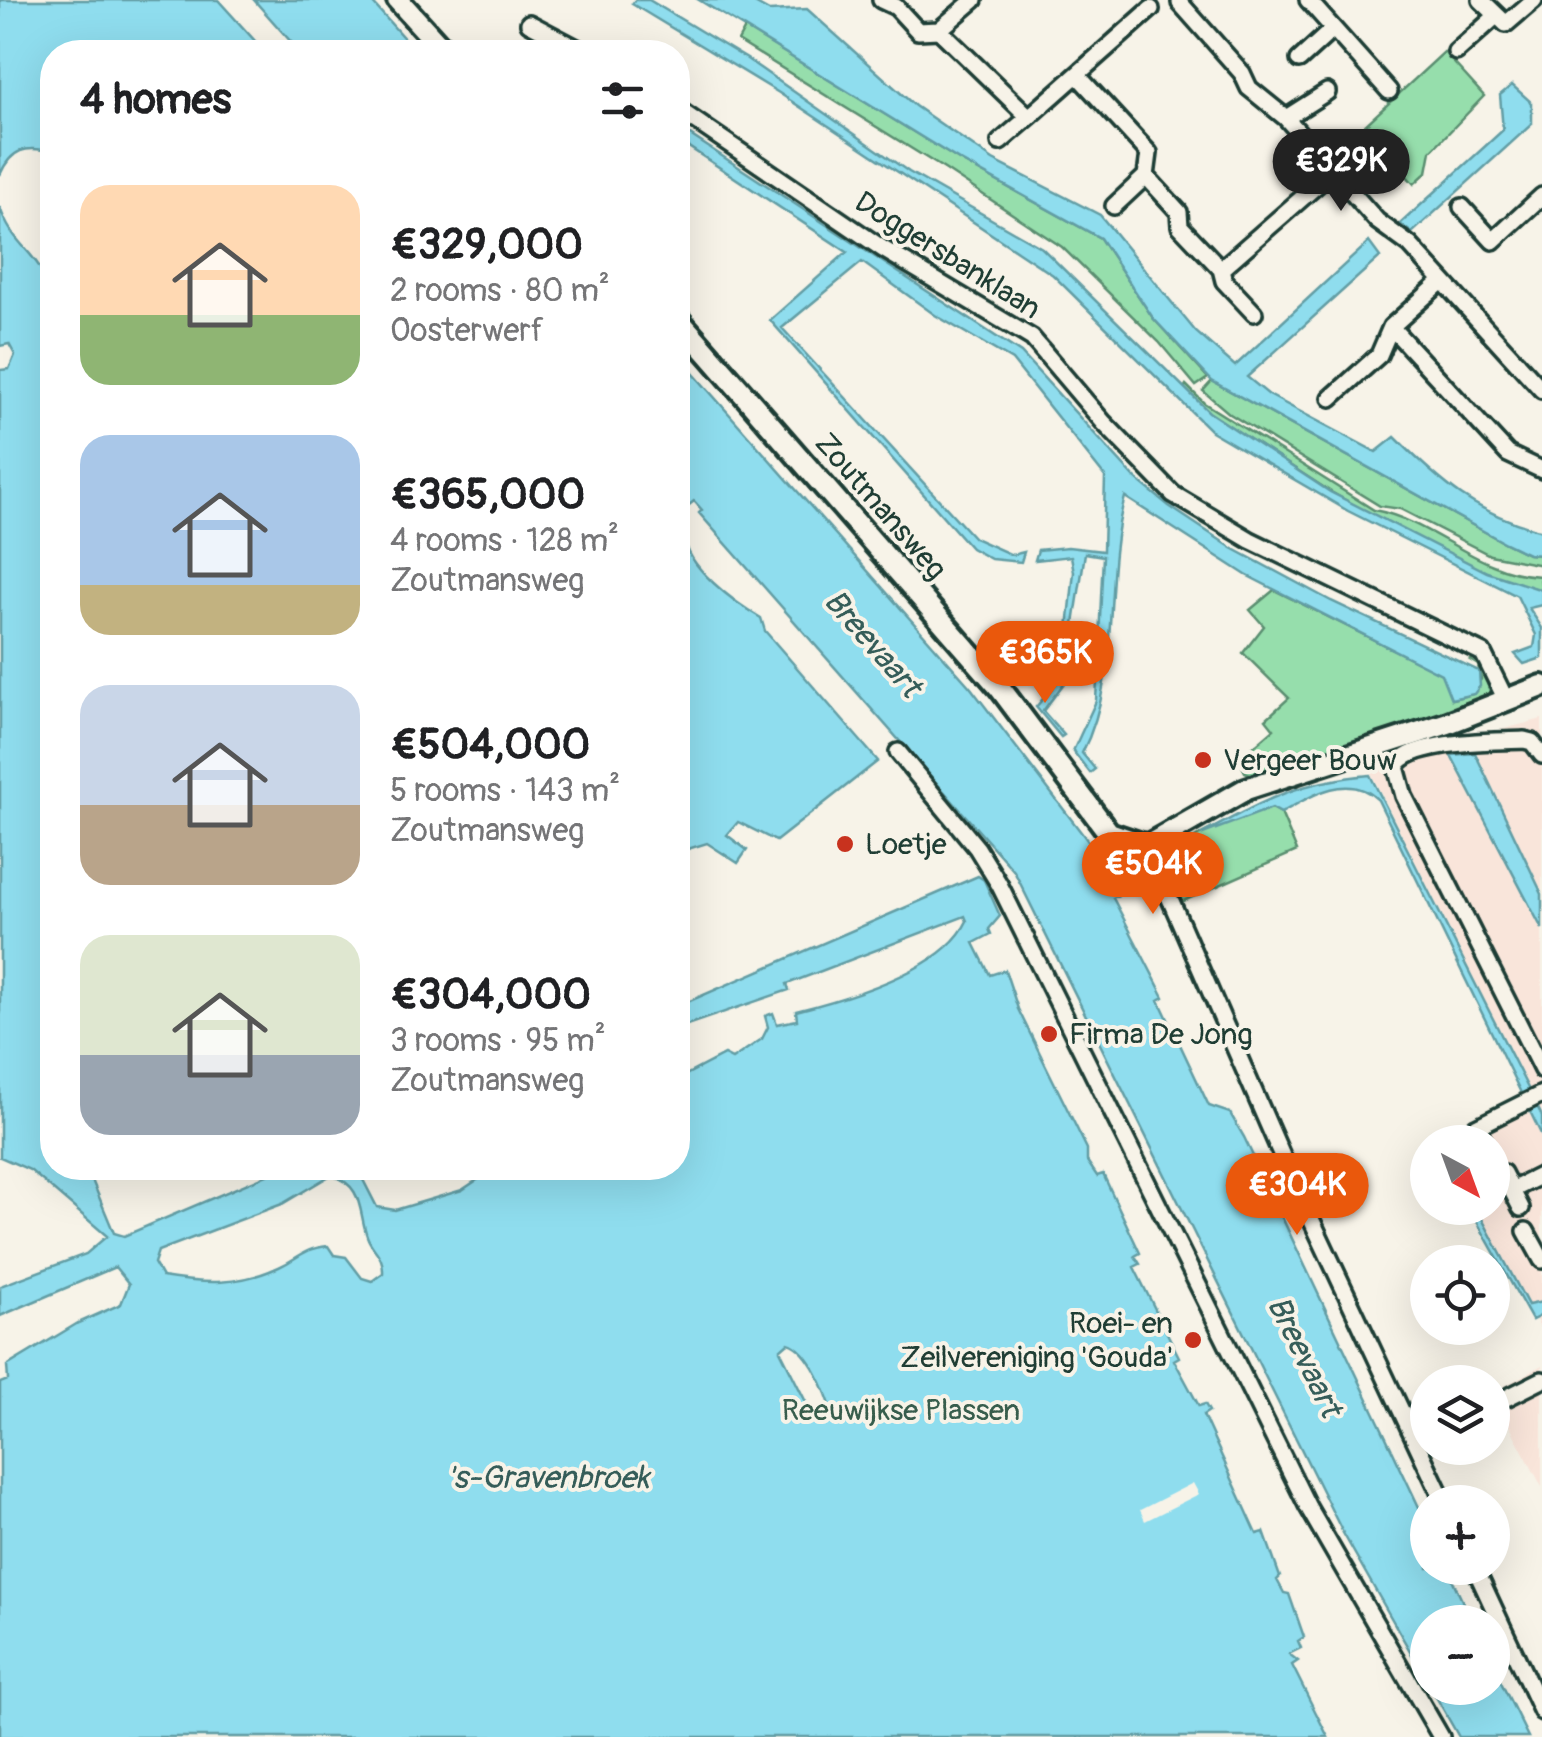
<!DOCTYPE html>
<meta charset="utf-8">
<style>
body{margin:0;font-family:Pangolin,sans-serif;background:#f6f6f6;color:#202124;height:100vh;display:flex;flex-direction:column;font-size:38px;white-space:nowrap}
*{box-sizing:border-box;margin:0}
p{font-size:32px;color:#757577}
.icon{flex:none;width:55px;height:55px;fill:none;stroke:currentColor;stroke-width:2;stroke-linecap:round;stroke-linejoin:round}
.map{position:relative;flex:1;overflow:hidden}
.details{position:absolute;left:40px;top:40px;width:650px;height:1140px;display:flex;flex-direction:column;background:#fff;border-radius:40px;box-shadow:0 10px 40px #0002}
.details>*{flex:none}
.needle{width:65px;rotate:139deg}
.tools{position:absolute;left:1410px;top:1125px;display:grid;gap:20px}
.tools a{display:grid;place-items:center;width:100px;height:100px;border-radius:50%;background:#fff;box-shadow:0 10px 40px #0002;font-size:50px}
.price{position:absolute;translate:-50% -85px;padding:0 22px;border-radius:35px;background:#ea580c;color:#fff;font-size:32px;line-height:65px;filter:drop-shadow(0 2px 5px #0008)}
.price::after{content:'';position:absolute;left:50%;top:60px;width:30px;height:22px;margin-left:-15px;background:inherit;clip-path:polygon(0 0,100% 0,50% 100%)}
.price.on{background:#222;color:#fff}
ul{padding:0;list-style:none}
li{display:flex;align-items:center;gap:30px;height:250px;padding:0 40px}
li span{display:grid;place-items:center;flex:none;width:280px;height:200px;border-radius:30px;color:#555}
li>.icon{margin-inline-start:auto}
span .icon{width:120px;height:120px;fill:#fffc;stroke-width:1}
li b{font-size:42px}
h2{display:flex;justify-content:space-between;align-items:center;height:120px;padding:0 40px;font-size:42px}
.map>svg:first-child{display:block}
</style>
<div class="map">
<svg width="1542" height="1737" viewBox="0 0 1542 1737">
<rect width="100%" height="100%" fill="#f7f3e8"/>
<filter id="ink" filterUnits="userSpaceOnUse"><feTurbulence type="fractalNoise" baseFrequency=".01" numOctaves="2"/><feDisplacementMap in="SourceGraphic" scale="20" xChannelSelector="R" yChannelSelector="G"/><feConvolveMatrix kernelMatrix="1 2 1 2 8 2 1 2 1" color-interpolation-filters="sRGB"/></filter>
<g filter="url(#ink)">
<!-- built -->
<path fill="#f9e5da" d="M1542 719V1331L1476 1208H1492V1142L1440 1141 1532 1096 1367 765Z
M1542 1365V1487L1492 1393Z"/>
<!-- green -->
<path fill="#96deac" stroke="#5a8e70" stroke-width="2.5" d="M745 28 959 160 1100 238 1153 318 1208 378 1196 386 1159 342 1062 247 946 170 738 41Z
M1444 52 1484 96 1431 151 1427 172 1414 184 1363 127Z
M1212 381 1505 543 1528 554 1542 555V565L1490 555 1400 509 1380 506 1230 414 1203 391Z
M1186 385 1204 403 1374 510C1433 521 1478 574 1540 576L1542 590 1527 586 1512 593 1331 492 1191 401 1183 390Z
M1274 590 1442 674 1452 699 1473 694 1481 679 1478 665 1470 660 1475 657 1480 660 1490 692 1480 701 1255 776 1245 772 1239 759 1274 729 1266 719 1289 698 1243 653 1264 626 1250 610Z
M1272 808 1281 813 1297 851 1179 903C1176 894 1171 882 1170 873 1167 837 1245 815 1272 808Z"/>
<!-- water -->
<path fill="#8fddee" stroke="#629da4" stroke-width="2.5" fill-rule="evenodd" d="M0 0H218L265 52H52V152C26 145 11 149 0 175Z
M254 0H370L416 52H300Z
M635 0H649L747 59 909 172 1042 248 1209 412 1330 492 1487 572 1542 590V605L1529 608 1542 628V658L1524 664 1515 654 1534 647 1536 635 1517 596 1348 511 1211 431 1053 275 779 93 632 4Z
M699 0H749L769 11 807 9 915 106 993 160 1100 215 1196 332 1235 366 1369 242 1380 257 1247 377 1269 395 1376 452 1395 437C1442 484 1476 514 1542 531V555L1528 554 1505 543 1212 381 1153 318 1100 238 959 160Z
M1512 85 1532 103V124L1412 233 1400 224 1503 130 1500 95Z
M678 127 1021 353 1135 478 1169 506 1232 548 1331 601 1479 671 1480 686 1474 694 1451 699 1441 674 1246 575 1125 497C1102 580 1122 675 1082 753L1095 769 1090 773 1073 751 1096 701 1103 556 1085 553 1065 682 1043 711 1064 735 1061 737 1036 707 1063 675 1074 572 1071 556 1035 560 1038 550 1068 547 1103 551 1105 477 1012 360 935 315 862 262 782 328 974 538 1012 555 1024 552 1021 562 991 559 971 548 770 320 847 252 678 140Z
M0 207C14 253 48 252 52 308V1168H87L114 1233 124 1236 283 1168H357L377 1207 395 1210 462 1190 495 1168H678V1079L724 1055 732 1059 762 1039 768 1027 765 1016 773 1013 777 1024 797 1020 796 1011C848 998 944 970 967 921L965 916 787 984 789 990 678 1028V1006L978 876 984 880 1000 916 989 929 991 934 974 943 990 975 1005 970 1018 1009 1087 1149V1161L1097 1176 1103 1174 1140 1253 1135 1256 1140 1264 1134 1267 1179 1357 1174 1360 1199 1406 1205 1404 1209 1411 1203 1415 1257 1534 1264 1532 1280 1577 1277 1580 1284 1593 1289 1594 1304 1637 1298 1641 1301 1648 1289 1654 1298 1661 1292 1665 1328 1737H0V1383L8 1380 7 1366 78 1323 121 1304 129 1284 115 1267 0 1316V1286L86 1254 107 1236 30 1170 0 1157V370L9 369 15 355 9 344 0 346ZM331 1175C364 1186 358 1210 367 1236 372 1251 384 1254 383 1273L372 1281 362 1278 346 1257 334 1255 328 1246C302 1249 301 1257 279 1267 238 1286 205 1284 162 1277L154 1263 158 1251 282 1204ZM788 1343C810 1349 827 1394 833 1414L816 1422 780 1350Z
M678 356 971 688 1126 891 1113 898 1164 997 1159 1000 1209 1106 1230 1113 1244 1137 1427 1524 1428 1568H1447L1472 1622H1428L1427 1681 1343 1533 1014 871 699 513 702 510 694 501 678 514Z
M678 531 685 537C685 566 735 603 761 618L765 631 878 761 776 841 738 822 727 835 747 850 738 863 707 843 678 852Z
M1475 753 1542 894V929L1451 755Z
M1370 775 1542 1116V1136L1378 800C1350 771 1310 796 1281 813L1272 808 1200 835C1265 800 1295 782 1370 775Z
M1479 1213 1528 1305 1542 1302V1315L1532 1320 1476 1220Z
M1493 1666 1528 1737H1459L1431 1688H1492Z"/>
<!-- pier -->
<path fill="#f7f3e8" d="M1193 1483 1199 1494 1145 1521 1140 1510Z"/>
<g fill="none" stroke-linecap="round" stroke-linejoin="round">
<defs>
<path id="minor" d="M881 0 896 7 918 31 939 30 1029 117 1151 9
M1308 0 1389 91
M1481 0 1506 24 1534 0
M1180 3 1242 73 1249 88 1286 118 1377 221 1410 245 1542 390
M529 23 584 52
M939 30 974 0
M1456 52 1496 16
M1299 60 1333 29
M1079 77 1149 153 1146 176 1179 212 1180 226 1221 269 1333 171
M678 109 883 249 1032 338 1104 423 1173 494 1250 540 1483 653 1506 700
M1286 118 1327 92
M1000 142 1029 117
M1114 206 1146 176
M1462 207 1493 241 1542 196
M1221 269 1224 281 1254 313
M1391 327 1508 454 1542 470
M1331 398 1379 355 1391 327 1442 281
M898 752 977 848 999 884 1308 1507 1441 1737
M1542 755 1532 742 1524 740C1495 742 1409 739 1396 767L1404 796 1542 1070
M1147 846 1289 1172 1444 1502
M1484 1142 1476 1127 1542 1094
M1503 1173 1521 1208
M1512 1190 1542 1175
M1526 1231 1542 1260
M1492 1405 1542 1380
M1475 1568 1542 1712"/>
<path id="major" d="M398 0 445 52
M678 319 1000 688 1109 833 1147 846 1246 789 1448 723 1542 686"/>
</defs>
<!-- minor casing -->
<use href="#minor" stroke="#1f3d34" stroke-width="22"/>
<!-- major casing -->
<use href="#major" stroke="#1f3d34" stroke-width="28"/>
<!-- minor -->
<use href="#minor" stroke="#f7f3e8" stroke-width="15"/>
<!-- major -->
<use href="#major" stroke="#f7f3e8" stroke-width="20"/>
</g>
</g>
<!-- markers -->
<g fill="#c8321e" stroke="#f7f3e8" stroke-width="4">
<circle cx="1203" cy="760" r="10"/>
<circle cx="845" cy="844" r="10"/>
<circle cx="1049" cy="1034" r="10"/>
<circle cx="1193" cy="1340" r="10"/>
</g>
<g text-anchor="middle" stroke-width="8" stroke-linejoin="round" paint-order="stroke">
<!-- street labels -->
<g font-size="30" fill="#1f3d34" stroke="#f7f3e8">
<text transform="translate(948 255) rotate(32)" y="10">Doggersbanklaan</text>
<text transform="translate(881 506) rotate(49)" y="10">Zoutmansweg</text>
</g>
<!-- poi labels -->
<g font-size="30" fill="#1f3d34" stroke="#f7f3e8" text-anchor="start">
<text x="1223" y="770">Vergeer Bouw</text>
<text x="865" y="854">Loetje</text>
<text x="1069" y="1044">Firma De Jong</text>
<text x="1173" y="1333" text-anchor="end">Roei- en<tspan x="1173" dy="34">Zeilvereniging 'Gouda'</tspan></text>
</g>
<!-- park labels -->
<g font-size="30" fill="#375d4c" stroke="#f7f3e8">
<text x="901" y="1420">Reeuwijkse Plassen</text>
</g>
<!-- water labels -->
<g font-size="32" font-style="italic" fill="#355d59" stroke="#f7f3e8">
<text transform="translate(873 643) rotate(49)" y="11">Breevaart</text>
<text transform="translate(1305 1356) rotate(64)" y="11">Breevaart</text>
<text x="548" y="1488">'s-Gravenbroek</text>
</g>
</g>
</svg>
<div class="tools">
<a><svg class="needle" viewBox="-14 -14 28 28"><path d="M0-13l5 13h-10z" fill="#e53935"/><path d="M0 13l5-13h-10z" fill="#757577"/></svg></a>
<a><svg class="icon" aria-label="locate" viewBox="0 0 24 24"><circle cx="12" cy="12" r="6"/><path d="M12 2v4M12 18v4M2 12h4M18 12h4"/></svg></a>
<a><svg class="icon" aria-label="layers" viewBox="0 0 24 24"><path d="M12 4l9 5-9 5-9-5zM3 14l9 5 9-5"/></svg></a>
<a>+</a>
<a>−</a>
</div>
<b class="price on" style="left:1341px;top:214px">€329K</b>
<b class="price" style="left:1045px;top:706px">€365K</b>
<b class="price" style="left:1153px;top:917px">€504K</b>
<b class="price" style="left:1297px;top:1238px">€304K</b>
<section class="details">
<h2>4 homes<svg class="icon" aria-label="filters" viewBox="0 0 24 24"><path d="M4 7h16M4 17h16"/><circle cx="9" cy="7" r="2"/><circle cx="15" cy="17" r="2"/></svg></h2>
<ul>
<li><span style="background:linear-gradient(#ffd9b3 65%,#8fb573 0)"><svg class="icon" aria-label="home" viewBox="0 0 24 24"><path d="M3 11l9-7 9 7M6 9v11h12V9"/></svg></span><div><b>€329,000</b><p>2 rooms · 80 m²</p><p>Oosterwerf</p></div></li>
<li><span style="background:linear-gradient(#a9c7e8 75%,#c2b280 0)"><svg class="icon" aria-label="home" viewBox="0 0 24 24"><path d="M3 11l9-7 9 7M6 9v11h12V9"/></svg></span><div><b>€365,000</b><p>4 rooms · 128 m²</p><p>Zoutmansweg</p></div></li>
<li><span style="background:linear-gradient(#c9d6e8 60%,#b9a48a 0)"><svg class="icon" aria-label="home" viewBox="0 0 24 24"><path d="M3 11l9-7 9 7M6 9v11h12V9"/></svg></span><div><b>€504,000</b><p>5 rooms · 143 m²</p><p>Zoutmansweg</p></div></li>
<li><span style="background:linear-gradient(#dfe7d0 60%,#9aa5b1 0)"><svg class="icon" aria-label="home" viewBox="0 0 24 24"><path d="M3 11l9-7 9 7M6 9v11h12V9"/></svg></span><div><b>€304,000</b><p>3 rooms · 95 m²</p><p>Zoutmansweg</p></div></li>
</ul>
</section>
</div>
